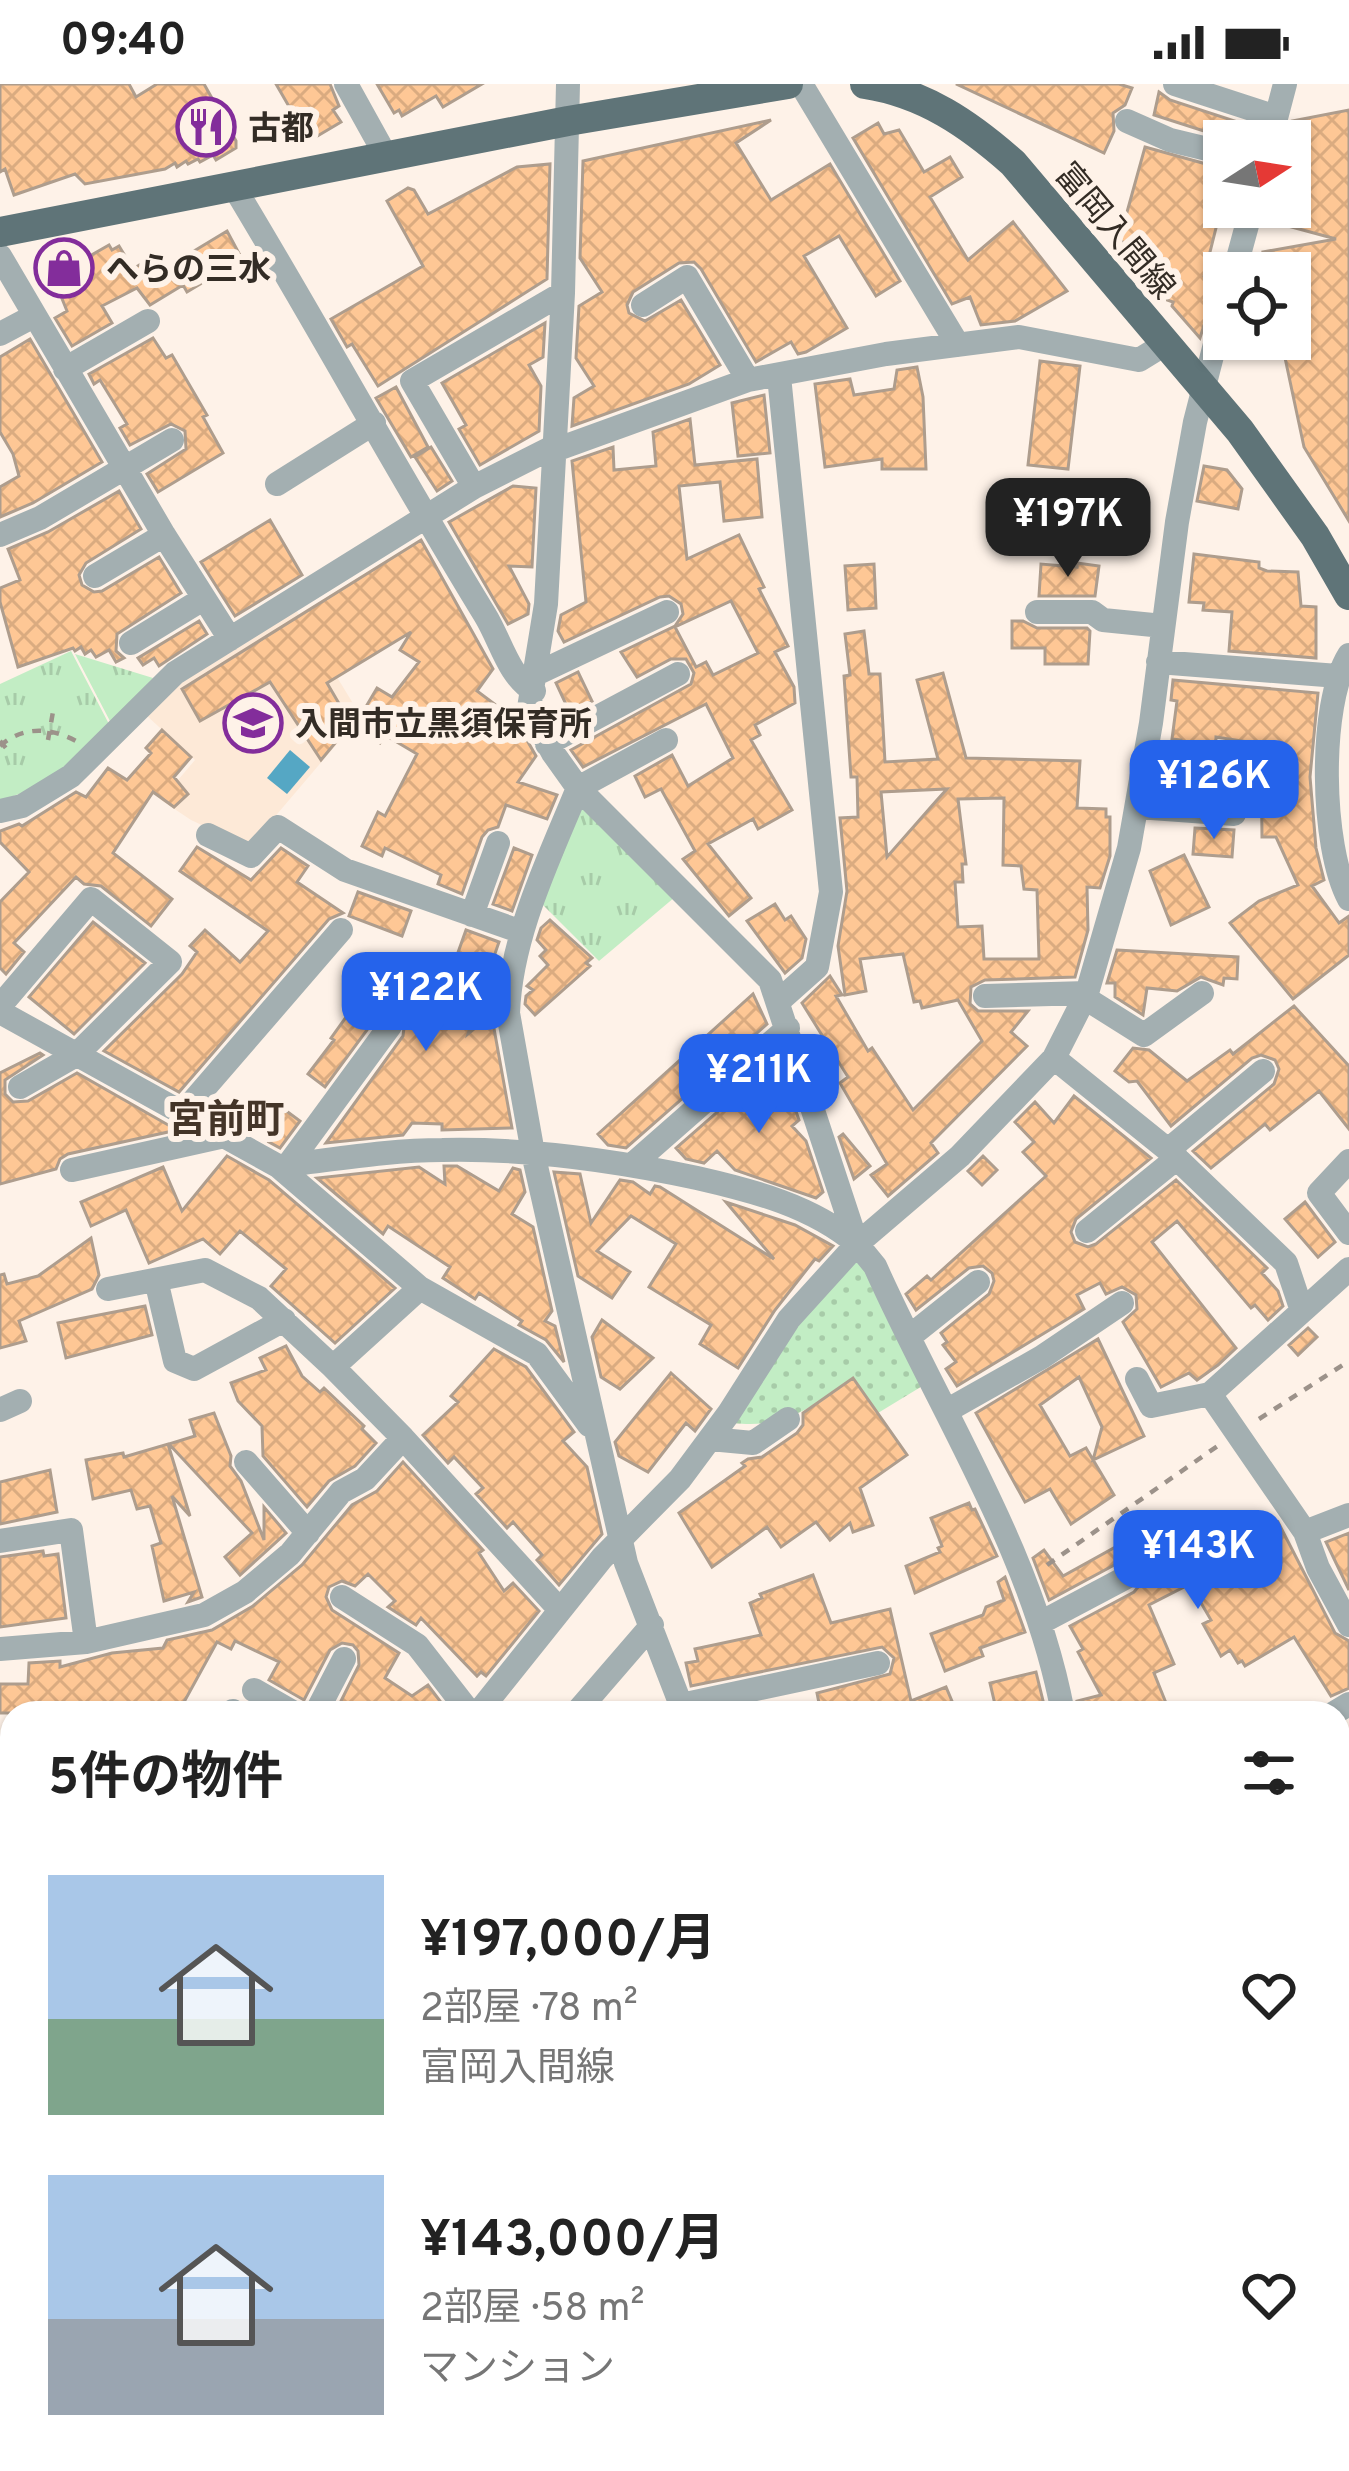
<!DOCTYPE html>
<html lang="ja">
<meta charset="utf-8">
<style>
body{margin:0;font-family:Overpass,"Noto Sans JP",sans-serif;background:#f6f6f6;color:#222;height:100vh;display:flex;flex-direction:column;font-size:45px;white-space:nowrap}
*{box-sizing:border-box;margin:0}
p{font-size:39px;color:#767676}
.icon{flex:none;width:66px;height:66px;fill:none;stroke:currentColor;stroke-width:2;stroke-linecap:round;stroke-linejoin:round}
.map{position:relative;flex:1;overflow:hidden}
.sheet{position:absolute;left:0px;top:1617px;width:1350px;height:771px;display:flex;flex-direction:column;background:#fff;border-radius:36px 36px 0 0;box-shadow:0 3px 9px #0004}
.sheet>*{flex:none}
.needle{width:78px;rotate:78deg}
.fabs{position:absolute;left:1203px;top:36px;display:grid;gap:24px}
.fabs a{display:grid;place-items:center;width:108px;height:108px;border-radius:0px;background:#fff;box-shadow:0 3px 9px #0004;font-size:60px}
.price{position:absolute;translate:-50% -102px;padding:0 27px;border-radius:24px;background:#2563eb;color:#fff;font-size:39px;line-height:78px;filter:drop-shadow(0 3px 6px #0008)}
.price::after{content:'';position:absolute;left:50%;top:72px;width:36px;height:27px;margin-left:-18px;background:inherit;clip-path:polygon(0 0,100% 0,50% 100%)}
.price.active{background:#222;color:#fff}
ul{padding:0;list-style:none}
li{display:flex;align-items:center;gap:36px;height:300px;padding:0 48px}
li span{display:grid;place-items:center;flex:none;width:336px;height:240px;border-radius:0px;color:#555}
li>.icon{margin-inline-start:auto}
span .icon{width:144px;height:144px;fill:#fffc;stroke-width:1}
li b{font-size:51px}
h2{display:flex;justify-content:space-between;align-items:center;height:144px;padding:0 48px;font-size:51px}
.status{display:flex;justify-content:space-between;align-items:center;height:84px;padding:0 60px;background:#fff;direction:ltr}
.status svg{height:33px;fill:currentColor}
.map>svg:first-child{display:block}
</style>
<div class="status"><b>09:40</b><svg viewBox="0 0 49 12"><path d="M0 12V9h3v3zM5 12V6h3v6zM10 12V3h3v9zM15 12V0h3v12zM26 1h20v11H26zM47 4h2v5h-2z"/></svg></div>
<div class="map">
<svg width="1349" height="2387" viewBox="0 0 1349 2387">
<defs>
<pattern id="grass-tufts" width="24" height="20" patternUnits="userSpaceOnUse" patternTransform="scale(3)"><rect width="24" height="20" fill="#c2edc4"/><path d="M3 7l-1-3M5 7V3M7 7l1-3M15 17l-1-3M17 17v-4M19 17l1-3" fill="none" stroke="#a7cba8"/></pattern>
<pattern id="cemetery-stones" width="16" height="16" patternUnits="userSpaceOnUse" patternTransform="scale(3)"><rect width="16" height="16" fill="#c2edc4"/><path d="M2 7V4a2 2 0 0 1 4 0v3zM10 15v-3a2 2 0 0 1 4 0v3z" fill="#a7cba8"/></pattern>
<pattern id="garden-dots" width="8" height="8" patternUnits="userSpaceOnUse" patternTransform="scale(3)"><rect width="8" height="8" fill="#c2edc4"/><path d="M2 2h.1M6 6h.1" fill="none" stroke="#a7cba8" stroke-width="1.8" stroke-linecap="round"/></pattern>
<pattern id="building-cross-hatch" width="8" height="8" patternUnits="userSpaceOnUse" patternTransform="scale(3)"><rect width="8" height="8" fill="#fec795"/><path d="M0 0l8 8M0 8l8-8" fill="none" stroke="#daab80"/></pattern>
</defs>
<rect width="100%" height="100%" fill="#fef2e8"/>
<!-- built -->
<path fill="#fde9d7" d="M295 524 357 626 347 648 249 763 191 736 161 716 195 676 146 631 180 595Z"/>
<!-- grass -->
<path fill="url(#grass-tufts)" d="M71 567 110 642C77 672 44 706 0 716V600Z
M75 570 153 594 112 641Z
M585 722 675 813 599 877 541 819 576 724Z
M670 2376H846L850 2385 674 2387Z"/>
<!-- cemetery -->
<path fill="url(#cemetery-stones)" d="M572 2376H669L673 2387H576Z"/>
<!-- garden -->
<path fill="url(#garden-dots)" d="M862 1176 924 1301 878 1329 852 1294C810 1323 788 1345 733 1339L792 1244 855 1177Z"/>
<!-- water -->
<path fill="#55a7c4" d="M290 666 310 683 287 710 267 694Z"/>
<!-- building -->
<path fill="url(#building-cross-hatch)" stroke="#ae9d8d" stroke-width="3" fill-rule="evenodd" d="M0 0H129L136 13 157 0H204L236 57V64L216 76 213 71 200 78 198 75 188 80 186 77 177 83 175 79 165 85 85 100 75 90 14 111 5 85 0 88Z
M276 0H330L339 22 333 26 341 38 309 57Z
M377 0H482L443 23 436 12 402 32 399 26 394 29Z
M956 0H1119L1132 4 1125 21 1113 29 1114 47 1104 69Z
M1159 8 1170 16 1256 44 1254 57H1235L1154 31Z
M1349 26V437L1304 363 1281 255H1290V189H1268L1263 168 1336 155 1266 136 1268 123H1290L1287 57 1292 37Z
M771 36 736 59 771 116 830 80 900 197 876 212 839 152 804 172 847 244 806 268 798 270 791 258 756 278 701 185 694 178 679 179 633 208 627 221 629 229 645 237 681 216 720 281 689 300 572 342 574 314 594 302 576 274 579 222 602 208 580 174 583 77Z
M878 39 884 50 899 46 924 88 950 73 962 93 930 113 968 176 1013 138 1067 207 1015 237 981 241 970 213 952 220 853 54Z
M1145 63 1224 85V125L1221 124 1204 192 1218 196 1200 254 1172 222 1173 218 1167 216 1138 182 1142 163 1119 157Z
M550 80 547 195 378 302 352 260 347 263 331 235 423 182 387 117 408 104 414 106 428 130 517 83Z
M227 147 242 175 187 208 183 201 150 221 137 204 102 222 112 239 72 262 55 234 67 227 46 175 68 166 74 181 109 161 112 166 119 162 133 185 152 173 161 187Z
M545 239 543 273 529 281 541 302 539 347 480 381 459 345 466 341 442 299Z
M153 254 166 274 172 271 207 331 203 333 223 369 158 408 147 390 186 365 185 347 171 340 130 361 120 344 127 340 100 296 94 300 89 290Z
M30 255 102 378 33 419 0 433V403L19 392 13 370 0 348V273Z
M1040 277 1080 282 1068 385 1028 381Z
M917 283 923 313 926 385H882V375L825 383 815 300 850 295 854 311 894 305 897 286Z
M396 303 428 363 411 373 376 314Z
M764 311 770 369 738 372 732 319Z
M690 335 695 381 757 375 762 433 724 437 720 398 679 402 687 475 739 451 764 503 759 505 788 562 775 568 794 603 795 619 755 641 760 651 751 656 792 726 758 745 753 735 708 760 751 814 729 832 683 775 695 767 661 705 645 713 635 692 672 671 688 702 733 674 706 620 583 683 571 666 691 600 694 589 686 575H671L637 593 621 568 675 542 683 530 681 520 669 512 660 513 564 558 558 547 561 531 586 518 572 377 613 363 614 386 656 382 653 348ZM731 517 758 569 713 591 706 578 696 583 675 543Z
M431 363 452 397 437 407 415 373Z
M1204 382 1227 386 1242 405 1238 425 1197 417Z
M513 402 536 404 532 483 509 482 529 520 528 530 508 540 449 438Z
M119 407 141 445 86 479 79 491 82 501 94 508 102 507 159 473 181 509 117 550 116 567 124 574 116 578 109 566 96 573 91 566 85 570 81 563 75 567 73 564 18 583 0 518V504L20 496 8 465 48 448Z
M270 436 302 491 235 532 201 478Z
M421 456 493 585 477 607 501 625 497 632 524 651 536 672 518 698 557 711 547 735 506 721 498 743 488 746 482 753 462 810 438 800 441 791 385 764 382 772 362 762 378 728 385 732 417 670 385 651 380 659 354 643 377 604 392 613 419 578 400 566 411 548 327 599 351 640 321 676 270 598 200 637 182 605Z
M1194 470 1259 478V484L1267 487 1298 488 1301 522 1316 523V574L1229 567 1232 528 1203 526 1204 519 1189 518Z
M1077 479 1099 482 1095 512H1039L1041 480 1077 483Z
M874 480 876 524 848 526 845 482Z
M199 537 207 550 159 582 154 574 143 581 138 574Z
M1012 537H1023L1037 544H1087L1090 547 1088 580H1045V564H1012Z
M864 547 869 590H880L885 678 938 675 917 596 943 589 966 674 1080 677 1077 724 1106 725V733H1110V772L1100 804 1087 803 1088 846 1075 893 985 896 971 903 970 920 978 927H1028L1011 948 1027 962 931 1059 938 1069 888 1112 871 1091 887 1080 840 999 848 993 802 919 830 892 842 911 836 912 868 967 872 964 913 1026 982 957 958 916 922 924 920 917 914 918 903 870 860 875 866 907 845 911 838 862 847 807 840 734 858 733 857 693H851L844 592 850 591 845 550ZM947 705 937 716 887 773 881 708ZM1004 714 1003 781 1021 782 1024 805 1037 806 1039 875H984L982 842 958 843 955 798H963L962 780H966L958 715Z
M578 588 592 617 570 629 556 599Z
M1173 596 1318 609 1310 693 1316 764 1324 796 1312 802 1339 839 1349 832V871L1293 915 1230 839 1259 817 1298 801 1276 753H1262L1261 660 1216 653 1214 712 1182 710 1181 656 1172 655 1177 617 1171 616Z
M162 646 191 673 174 693 188 710 174 723 153 708 113 769 172 815 151 842 101 802 84 800 76 793 14 859 24 868 6 890 0 884V818L29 788 0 758V747L19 740 22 742 76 708 86 713 108 684 127 696 151 669 146 664Z
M1195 744 1234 746 1232 773 1193 770Z
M197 763 251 796 281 764 308 782 297 798 343 829 329 835 179 1008 104 967 182 890 197 868 190 862 205 846 240 878 268 847 180 787Z
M514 764 532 771 512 827 493 820Z
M1184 771 1209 823 1171 841 1150 787Z
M358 808 411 827 402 852 349 832Z
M775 820 785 836 791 832 806 855 802 874 785 889 747 837Z
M550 836 592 874 586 879 590 882 535 931 525 920 526 912 533 906 527 902 548 881 540 872 546 866 537 856 541 844Z
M93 838 145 879 74 950 29 913Z
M466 846 499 858 489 887 485 882 487 890 478 887 468 920 476 926 468 950 487 934 493 939 512 1044 442 1046V1040L412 1039 403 1051 326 1059 403 952 405 936 393 926 378 931 325 1003 308 990 334 956 331 954 349 929 354 933 392 876 426 899 438 884 450 891Z
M1117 866 1238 873 1237 895 1224 894 1223 901 1201 893 1177 907 1147 904 1143 931 1115 913V899H1107Z
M753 910 767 940 626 1064 608 1061 598 1050Z
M1294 922 1349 982V1045L1319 1007 1270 1046 1265 1040 1211 1084 1193 1067 1274 1000 1279 985 1275 976 1261 971 1252 974 1171 1042 1137 997 1129 998 1115 987 1133 964 1149 966 1187 997 1230 966 1233 970Z
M40 969 43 971 5 996V1010L13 1018 28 1017 77 989 177 1046 68 1070 60 1075 56 1085 0 1100V989Z
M778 975 799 1036 792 1042 806 1057 823 1108 816 1114 735 1086 717 1067 704 1079 686 1075 676 1064Z
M1074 1012 1151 1074 1076 1135 1071 1148 1075 1158 1088 1163 1096 1160 1176 1096 1267 1184 1262 1189 1278 1207 1283 1222 1268 1236 1255 1221 1251 1224 1177 1137 1152 1158 1236 1264 1218 1281 1197 1296 1189 1289 1161 1303 1123 1238 1137 1225 1136 1211 1122 1203 1106 1210 1100 1199 1077 1211 1084 1225 957 1302 946 1285 956 1278 943 1261 947 1258 941 1249 989 1210 994 1197 992 1189 983 1182 969 1184 916 1226 906 1210 927 1192 931 1196 1046 1092 1023 1068 1034 1058 1015 1038 1035 1018 1054 1039Z
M281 1023 300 1037 280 1064 269 1058 273 1053 264 1046Z
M843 1050 870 1082 854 1095 839 1053Z
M227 1072 269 1096 395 1204 335 1259 271 1202 286 1185 240 1147 220 1170 203 1155 149 1179 126 1126 91 1142 81 1118 163 1083 182 1127Z
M983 1072 997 1086 982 1101 968 1087Z
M444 1082H457L499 1107 513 1084 520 1086 525 1108 512 1130 533 1143 552 1227 545 1237 555 1242 564 1278 546 1256 519 1241 522 1237 479 1209 475 1215 443 1194 450 1183 388 1142 383 1150 317 1094 419 1083 445 1100Z
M554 1088 580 1090 591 1139 620 1096 633 1098 650 1110 655 1102 660 1103 774 1175 726 1118 795 1141 833 1162 819 1177 815 1175 775 1226 738 1284 700 1260 711 1241 649 1203 676 1160 631 1132 597 1167 630 1188 612 1214 578 1192Z
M1305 1118 1335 1158 1318 1173 1285 1135Z
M91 1154 99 1191 92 1205 19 1237 26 1257 0 1264V1191L4 1190 7 1200 38 1192Z
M145 1222 152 1251 66 1274 58 1239Z
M602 1236 653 1274 620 1305 601 1293 592 1253Z
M1308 1244 1317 1253 1298 1271 1289 1261Z
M1098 1255 1144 1352 1093 1376 1102 1343 1079 1293 1040 1321 1070 1372 1086 1364 1114 1411 1071 1440 1050 1405 1025 1418 976 1329Z
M286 1262 302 1292 320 1308 324 1304 364 1342 362 1345 376 1359 355 1382 329 1397 307 1423 263 1372 262 1342 238 1317 231 1299 266 1286 260 1274Z
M494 1265 526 1283 574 1348 563 1357 587 1383 602 1450 559 1501 537 1476 542 1471 513 1438 507 1444 476 1410 483 1404 454 1373 448 1379 423 1351 458 1318 451 1312Z
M671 1289 711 1325 695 1347 686 1339 648 1388 619 1372 615 1358Z
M853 1294 907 1371 860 1404 873 1441 853 1448 850 1439 830 1456 816 1438 781 1463 767 1443 712 1483 679 1429 745 1382 742 1379 748 1375 762 1373 797 1349 803 1341V1329Z
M214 1329 231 1372 230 1382 241 1397 264 1456V1423L286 1449 240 1491 225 1473 252 1449 169 1360 195 1352 190 1336Z
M168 1360 190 1432 172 1412 202 1513 188 1518 194 1508 164 1517 152 1462 161 1459 150 1422 137 1425 131 1406 93 1415 86 1376 123 1369 124 1373Z
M403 1378 483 1466 479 1469 504 1507 513 1499 539 1527 486 1592 481 1588 477 1592 421 1534 416 1541 388 1523 395 1517 368 1490 355 1502 342 1497 329 1503 326 1513 332 1526 399 1569 385 1594 412 1612 428 1601 449 1629H335L359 1581 358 1567 353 1561 342 1559 330 1566 304 1616 269 1596 279 1578 235 1557 231 1565 217 1558 178 1629H0V1600H28L29 1579 60 1577V1583L112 1569 163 1564 167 1556 212 1546 253 1522 302 1481 352 1421 377 1407Z
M50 1386 57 1428 0 1440V1398Z
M969 1419 972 1426 975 1425 997 1472 915 1509 906 1482 940 1468 938 1464 942 1462 931 1434Z
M1182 1434 1201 1470 1278 1438 1335 1549 1349 1557V1604L1331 1612 1294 1553 1245 1582 1242 1577 1238 1579 1230 1566 1221 1572 1203 1540 1211 1536 1190 1500 1149 1521 1174 1580 1154 1589 1170 1629H1079L1077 1617 1101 1611 1078 1568 1083 1565 1070 1542 1134 1508 1139 1502 1140 1487 1133 1480 1118 1479 1049 1516 1033 1474 1044 1466 1063 1492 1148 1445 1150 1451Z
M1349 1449V1506L1326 1458Z
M43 1467 44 1472 58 1470 66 1534 0 1543V1473Z
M813 1491 831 1539 890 1525 911 1617 946 1603 957 1629H868L866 1621 821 1629 817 1609 890 1590 894 1574 882 1563 691 1602 686 1579 698 1577 695 1565 761 1551 750 1519 762 1514 760 1510Z
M1005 1493 1025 1548 980 1564 983 1572 945 1587 931 1550 983 1531 986 1523 1004 1516 998 1498Z
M1036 1588 1046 1629H997L990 1599Z"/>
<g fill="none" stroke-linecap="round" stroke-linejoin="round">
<!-- path -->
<path stroke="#9c928a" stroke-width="4.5" stroke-dasharray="9 9" stroke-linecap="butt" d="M48 656 54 622
M0 657 10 669
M0 662C23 642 50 643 76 657
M1259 1335 1349 1277
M1047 1481 1219 1361
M1338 1803 1349 1801"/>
<!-- minor -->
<path stroke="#a3afb1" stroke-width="24" d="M346 0 386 72
M568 0 563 209 546 520 529 624 553 669 578 704 770 896 857 1160 875 1182C941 1330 1033 1468 1063 1629
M801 0 958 261
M1175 0 1276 33
M1127 37 1170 56 1224 69
M1270 57 1285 0
M234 103C320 245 399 391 485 531 501 557 508 592 534 607
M0 172 164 451 230 555
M1234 189 1252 123
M643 221 687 193 748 296
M0 250 34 232
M65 285 148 237
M779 292 831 808 817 883 780 916
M555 366 748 296 886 270 1019 253 1139 276 1165 260
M277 400 374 339
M474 403 412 297 563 209
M0 451 40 434 172 356
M95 492 164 451
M1037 528H1092L1103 536 1163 542
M131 559 203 515
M1349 571C1318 621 1321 763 1349 815
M1158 578 1338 592
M536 590 667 528
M666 656 578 704C549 775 511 851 508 929L533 1069 626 1479 684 1629
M547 660 678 590
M1138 723 1234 730
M0 727 22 722 71 692 175 589 474 403 555 362
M208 751 251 772 278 743 345 786 522 848
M472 831 498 759
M985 912 1087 909
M1085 914 1144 951 1202 909
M0 922 91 815 170 878 76 971 20 1003
M0 928 278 1082 420 1204 537 1270 589 1341
M1054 974 1168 1066 1286 1179 1302 1227
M182 1030 341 846
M1168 1066 1263 987
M1349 1077 1319 1109 1349 1149
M633 1080 788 944
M288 1081 390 942
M278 1082C332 1076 388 1066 442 1066 529 1064 613 1076 697 1094 754 1107 812 1122 857 1160
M72 1086 220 1053
M1087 1147 1177 1074
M1349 1185 1210 1310 1305 1448 1318 1484 1349 1541
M156 1196 175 1277 194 1285 284 1236
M420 1204 333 1283 403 1354 560 1526
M108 1205 205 1186 259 1214 333 1283
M909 1253 978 1198
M1137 1295 1151 1322 1210 1310
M0 1326 20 1317
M948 1326 1042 1273 1122 1219
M710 1355 753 1359 788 1335
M246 1378 308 1449
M1305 1448 1349 1431
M0 1457 71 1446 86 1558
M342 1513 417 1561 470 1629
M1040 1539 1125 1494
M0 1565 86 1558 204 1531 245 1508 290 1470 341 1408 365 1395 403 1354
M254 1606 294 1629
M681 1621 878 1579
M232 1629 233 1627
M316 1629 344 1575
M478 1629 602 1474 680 1395 729 1329 789 1235 857 1160 960 1072 1054 974 1087 909 1129 764 1151 639 1177 438 1195 338 1224 225
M576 1629 652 1541
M1334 1629 1349 1620
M0 1726H12
M0 1878 12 1899
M0 1989 12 1974
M1338 2166 1349 2162
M1338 2353 1349 2349
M286 2376 288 2387
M459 2376 462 2387
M1017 2376 1024 2387
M1305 2376 1309 2387
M154 2387V2376
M866 2387 898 2376"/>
<!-- major -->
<path stroke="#5f7478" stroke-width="30" d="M865 0C924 9 969 40 1013 79L1240 347 1315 452 1349 511
M0 148 568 37 788 0"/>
<!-- highway -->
<path stroke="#476064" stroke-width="36" d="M1338 1999 1349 1996
M0 2327 12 2299"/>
</g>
<!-- icons -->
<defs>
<symbol id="restaurant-ring" viewBox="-11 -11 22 22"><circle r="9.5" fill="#fef2e8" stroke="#832d9b" stroke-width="1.5"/><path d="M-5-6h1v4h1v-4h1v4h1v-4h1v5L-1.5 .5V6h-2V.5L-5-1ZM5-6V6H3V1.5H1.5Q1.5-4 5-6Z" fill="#832d9b"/></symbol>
<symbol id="shop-ring" viewBox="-11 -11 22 22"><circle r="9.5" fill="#fef2e8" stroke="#832d9b" stroke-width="1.5"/><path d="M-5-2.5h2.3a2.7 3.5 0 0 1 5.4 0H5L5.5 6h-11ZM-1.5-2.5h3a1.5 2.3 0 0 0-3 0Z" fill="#832d9b"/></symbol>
<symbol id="school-ring" viewBox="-11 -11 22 22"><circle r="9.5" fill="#fef2e8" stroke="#832d9b" stroke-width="1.5"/><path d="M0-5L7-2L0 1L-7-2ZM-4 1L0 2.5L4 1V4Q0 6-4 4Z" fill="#832d9b"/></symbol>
</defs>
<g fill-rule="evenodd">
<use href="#restaurant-ring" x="173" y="10" width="66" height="66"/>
<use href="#shop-ring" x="31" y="151" width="66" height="66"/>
<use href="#school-ring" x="220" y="606" width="66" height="66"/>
</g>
<g text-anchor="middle" stroke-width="12" stroke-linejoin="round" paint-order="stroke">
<!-- poi labels -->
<g font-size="33" font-weight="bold" fill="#332c25" stroke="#fef2e8" text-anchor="start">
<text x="248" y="55">古都</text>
<text x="106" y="196">へらの三水</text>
<text x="295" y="651">入間市立黒須保育所</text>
</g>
<!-- street labels -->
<g font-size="33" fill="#332c25" stroke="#fef2e8">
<text transform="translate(1116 146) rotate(50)" y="12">富岡入間線</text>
</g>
<!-- quarter labels -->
<g font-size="39" font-weight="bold" fill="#443528" stroke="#fef2e8">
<text x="226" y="1048">宮前町</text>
</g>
</g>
</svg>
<div class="fabs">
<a><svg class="needle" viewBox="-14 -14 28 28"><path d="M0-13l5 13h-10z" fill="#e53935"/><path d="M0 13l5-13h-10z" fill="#767676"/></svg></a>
<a><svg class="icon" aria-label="locate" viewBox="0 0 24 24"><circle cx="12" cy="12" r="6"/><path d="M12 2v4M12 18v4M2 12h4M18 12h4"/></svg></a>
</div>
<b class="price active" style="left:1068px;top:496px">¥197K</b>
<b class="price" style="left:1214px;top:758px">¥126K</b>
<b class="price" style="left:426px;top:970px">¥122K</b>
<b class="price" style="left:759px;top:1052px">¥211K</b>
<b class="price" style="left:1198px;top:1528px">¥143K</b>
<section class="sheet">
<h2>5件の物件<svg class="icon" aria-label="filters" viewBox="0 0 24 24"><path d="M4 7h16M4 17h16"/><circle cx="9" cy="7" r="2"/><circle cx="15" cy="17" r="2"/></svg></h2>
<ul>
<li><span style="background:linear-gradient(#a9c7e8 60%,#7fa58c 0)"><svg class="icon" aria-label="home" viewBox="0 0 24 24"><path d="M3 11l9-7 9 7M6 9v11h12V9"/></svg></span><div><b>¥197,000/月</b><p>2部屋 · 78 m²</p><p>富岡入間線</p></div><svg class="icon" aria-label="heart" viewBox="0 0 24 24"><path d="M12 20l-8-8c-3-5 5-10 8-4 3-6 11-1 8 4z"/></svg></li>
<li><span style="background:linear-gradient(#a9c7e8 60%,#9aa5b1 0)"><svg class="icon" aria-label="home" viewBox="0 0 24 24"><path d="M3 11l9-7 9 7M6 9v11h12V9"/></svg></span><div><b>¥143,000/月</b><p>2部屋 · 58 m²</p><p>マンション</p></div><svg class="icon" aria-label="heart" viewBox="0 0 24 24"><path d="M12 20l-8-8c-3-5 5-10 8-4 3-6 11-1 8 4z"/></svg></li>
</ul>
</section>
</div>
